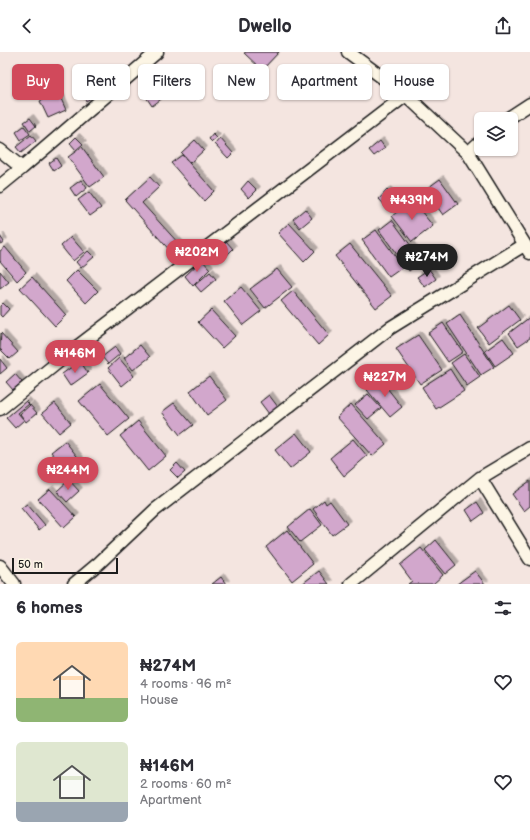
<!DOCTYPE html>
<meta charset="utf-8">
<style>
body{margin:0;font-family:"Balsamiq Sans",sans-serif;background:#f7f7f7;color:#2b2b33;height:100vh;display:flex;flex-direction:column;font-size:15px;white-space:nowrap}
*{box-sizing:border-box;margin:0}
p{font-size:13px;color:#7c7c81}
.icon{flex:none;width:22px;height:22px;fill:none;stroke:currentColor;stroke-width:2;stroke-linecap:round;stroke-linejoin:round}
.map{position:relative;height:532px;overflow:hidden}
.sheet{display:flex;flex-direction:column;background:#fff;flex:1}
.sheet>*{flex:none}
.hud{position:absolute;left:12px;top:12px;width:506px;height:36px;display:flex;gap:8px}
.buttons{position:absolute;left:474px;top:60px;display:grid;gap:8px}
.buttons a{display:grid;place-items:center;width:44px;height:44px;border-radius:6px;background:#fff;box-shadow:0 1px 3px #0004;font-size:20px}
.scale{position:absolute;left:12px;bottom:10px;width:106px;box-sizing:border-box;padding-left:4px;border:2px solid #1c1c1c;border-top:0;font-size:11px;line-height:14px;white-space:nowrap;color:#1c1c1c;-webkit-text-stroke:3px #fcf5e5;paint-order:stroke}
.price{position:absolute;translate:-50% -34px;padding:0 9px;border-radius:14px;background:#d1495b;color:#fff;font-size:13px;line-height:26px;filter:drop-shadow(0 1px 2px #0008)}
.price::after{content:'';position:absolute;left:50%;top:24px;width:12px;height:9px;margin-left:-6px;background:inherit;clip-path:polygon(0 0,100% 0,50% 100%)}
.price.selected{background:#222;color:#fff}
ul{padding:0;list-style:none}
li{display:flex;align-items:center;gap:12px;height:100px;padding:0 16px}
li span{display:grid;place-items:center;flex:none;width:112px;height:80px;border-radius:6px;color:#555}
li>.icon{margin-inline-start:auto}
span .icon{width:48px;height:48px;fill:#fffc;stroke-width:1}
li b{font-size:17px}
h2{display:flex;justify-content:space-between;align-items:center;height:48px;padding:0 16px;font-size:17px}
.pill{padding:0 14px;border-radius:6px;background:#fff;box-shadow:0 1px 3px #0004;font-size:14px;line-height:36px}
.pill.selected{background:#d1495b;color:#fff}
header{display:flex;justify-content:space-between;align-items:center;height:52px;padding:0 16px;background:#fff;font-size:18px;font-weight:700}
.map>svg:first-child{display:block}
</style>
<header><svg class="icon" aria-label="back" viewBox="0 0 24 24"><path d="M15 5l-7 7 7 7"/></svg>Dwello<svg class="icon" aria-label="share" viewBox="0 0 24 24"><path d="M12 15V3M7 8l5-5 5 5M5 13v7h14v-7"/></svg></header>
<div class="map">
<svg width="530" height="532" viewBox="0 0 530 532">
<defs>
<filter id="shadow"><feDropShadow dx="3.5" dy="-3.5" stdDeviation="0" flood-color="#0004"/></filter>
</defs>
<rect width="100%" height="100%" fill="#f4e5e0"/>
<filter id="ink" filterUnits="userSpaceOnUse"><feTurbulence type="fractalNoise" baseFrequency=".025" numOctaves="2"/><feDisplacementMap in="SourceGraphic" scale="8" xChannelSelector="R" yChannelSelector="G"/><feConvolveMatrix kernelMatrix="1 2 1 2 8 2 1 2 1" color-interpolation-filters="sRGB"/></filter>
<g filter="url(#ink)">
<!-- building -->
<path fill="#d2a7cc" stroke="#1c1c1c" filter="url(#shadow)" d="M246 0H279L262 18 244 1Z
M154 30 164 45 152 54 142 39Z
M90 36 94 44 86 49 81 41Z
M58 40 66 58 48 66 40 49Z
M30 66 36 74 30 79 24 70Z
M24 74 30 82 21 88 16 80Z
M213 82 217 86 212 90 209 87Z
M31 83 36 89 21 101 16 95Z
M76 85 83 92 76 98 70 91Z
M220 86 233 101 228 106 215 92Z
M195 88 204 98 190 111 181 101Z
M380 89 385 96 374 104 369 98Z
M82 95 104 125 90 135 68 105Z
M182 103 214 139 204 149 171 111Z
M56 106 61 114 54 119 49 111Z
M150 125 159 135 142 151 180 193 172 201 125 148Z
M440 127 458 152 443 163 425 138Z
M81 128 87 136 76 145 70 136Z
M248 129 257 138 249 146 241 137Z
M387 138 400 151 391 160 379 147Z
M89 140 101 156 90 164 78 148Z
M412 148 433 174 412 190 392 164Z
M305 157 312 166 300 176 293 167Z
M392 168 422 209 409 219 379 178Z
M289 171 315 199 304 210 278 181Z
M376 178 403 215 389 225 362 188Z
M0 184 4 190 0 192Z
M71 185 84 200 73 209 61 194Z
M226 189 233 197 224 206 216 199Z
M350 192 392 244 376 256 335 204Z
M5 195 26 220 17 229 0 209V199Z
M88 199 94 205 81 216 76 210Z
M202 208 210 217 193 234 185 224Z
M277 217 292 235 265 256 250 237Z
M429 217 436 227 425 235 417 225Z
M77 218 98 239 86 251 66 229Z
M0 219 9 230 0 237Z
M210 220 216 227 201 240 195 233Z
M32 225 66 263 55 274 20 236Z
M241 235 261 259 243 273 224 249Z
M293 239 329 283 318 293 281 249Z
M3 251 9 257 2 265 0 263V254Z
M509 253 520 268 489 291 478 276Z
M211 258 235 284 222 296 198 270Z
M460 263 494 315 481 323 447 272Z
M530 265V286L518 294 509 281Z
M443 271 463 300 448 310 428 281Z
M1 281 18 300 10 307 0 297Z
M418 283 442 318 420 332 396 297Z
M503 286 514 301 495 314 485 299Z
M140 293 150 305 133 318 124 306Z
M115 295 120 302 108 312 102 305Z
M464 302 480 325 467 334 451 311Z
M119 306 134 324 122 334 108 316Z
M0 307 7 316 0 322Z
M80 309 88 321 70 334 62 322Z
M450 317 464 339 436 357 422 335Z
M15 322 22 330 13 338 6 330Z
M209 324 227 348 207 363 190 339Z
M380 327 402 355 390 365 367 338Z
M100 332 129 367 108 384 79 349Z
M368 342 381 356 368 367 355 353Z
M269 343 278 355 269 362 260 350Z
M26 349 29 352 18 361 24 368 15 376 6 366Z
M55 351 71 371 59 381 42 361Z
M174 351 193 373 180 383 162 360Z
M351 352 386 392 372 404 337 365Z
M30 353 37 361 26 370 20 362Z
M138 369 166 404 148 419 120 384Z
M296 381 311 400 290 417 275 398Z
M353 387 367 404 344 424 330 406Z
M65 389 80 408 66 419 51 400Z
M177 411 185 420 178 426 170 418Z
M69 428 79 439 67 450 57 439Z
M530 429V454L524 459 512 442Z
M50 437 76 465 64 476 38 447Z
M324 448 326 452 330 449 347 472 332 483 313 457Z
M477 450 484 461 473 469 466 458Z
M27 452 45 473 39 478 21 456Z
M310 457 322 473 300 490 288 475Z
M287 478 313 512 292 529 266 495Z
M436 488 456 513 445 522 425 498Z
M421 496 443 523 433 532H408L412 529 400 513Z
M319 519 329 532H302Z
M475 519 485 532H457Z
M221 525 226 532H212Z"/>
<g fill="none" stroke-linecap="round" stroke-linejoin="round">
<defs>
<path id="street" d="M348 0 406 43 468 101 530 201
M507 67 530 52
M0 98 22 116
M468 101 481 89
M0 134 22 116 157 0
M0 357 73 298 406 43
M480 426 530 507
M0 514 14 532
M74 532 99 511 155 458 390 276 524 193
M351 532 480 426 530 396"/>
</defs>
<!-- street casing -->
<use href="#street" stroke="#1c1c1c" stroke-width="15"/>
<!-- street -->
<use href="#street" stroke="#fcf5e5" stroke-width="12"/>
</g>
</g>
</svg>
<div class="buttons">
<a><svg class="icon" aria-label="layers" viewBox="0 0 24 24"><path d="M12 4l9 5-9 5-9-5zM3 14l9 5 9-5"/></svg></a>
</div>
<div class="scale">50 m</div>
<b class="price" style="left:412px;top:169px">₦439M</b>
<b class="price" style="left:197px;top:221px">₦202M</b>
<b class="price selected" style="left:427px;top:226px">₦274M</b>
<b class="price" style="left:75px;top:322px">₦146M</b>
<b class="price" style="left:385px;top:346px">₦227M</b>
<b class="price" style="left:68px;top:439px">₦244M</b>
<div class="hud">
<a class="pill selected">Buy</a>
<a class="pill">Rent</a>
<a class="pill">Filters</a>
<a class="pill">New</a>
<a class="pill">Apartment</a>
<a class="pill">House</a>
</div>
</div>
<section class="sheet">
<h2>6 homes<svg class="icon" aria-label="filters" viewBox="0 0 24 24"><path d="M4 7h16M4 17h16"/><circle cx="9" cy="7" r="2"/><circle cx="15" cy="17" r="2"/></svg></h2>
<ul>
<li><span style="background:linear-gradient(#ffd9b3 70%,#8fb573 0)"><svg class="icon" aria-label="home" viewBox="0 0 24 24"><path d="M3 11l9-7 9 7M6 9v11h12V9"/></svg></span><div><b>₦274M</b><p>4 rooms · 96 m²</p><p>House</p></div><svg class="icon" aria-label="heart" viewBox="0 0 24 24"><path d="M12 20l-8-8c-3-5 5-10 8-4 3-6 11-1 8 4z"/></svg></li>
<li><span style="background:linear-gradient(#dfe7d0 75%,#9aa5b1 0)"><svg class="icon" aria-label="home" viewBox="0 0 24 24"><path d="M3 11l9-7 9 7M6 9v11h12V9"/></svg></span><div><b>₦146M</b><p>2 rooms · 60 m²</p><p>Apartment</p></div><svg class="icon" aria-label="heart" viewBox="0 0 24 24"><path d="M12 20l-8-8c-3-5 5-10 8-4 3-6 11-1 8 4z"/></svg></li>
</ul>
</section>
